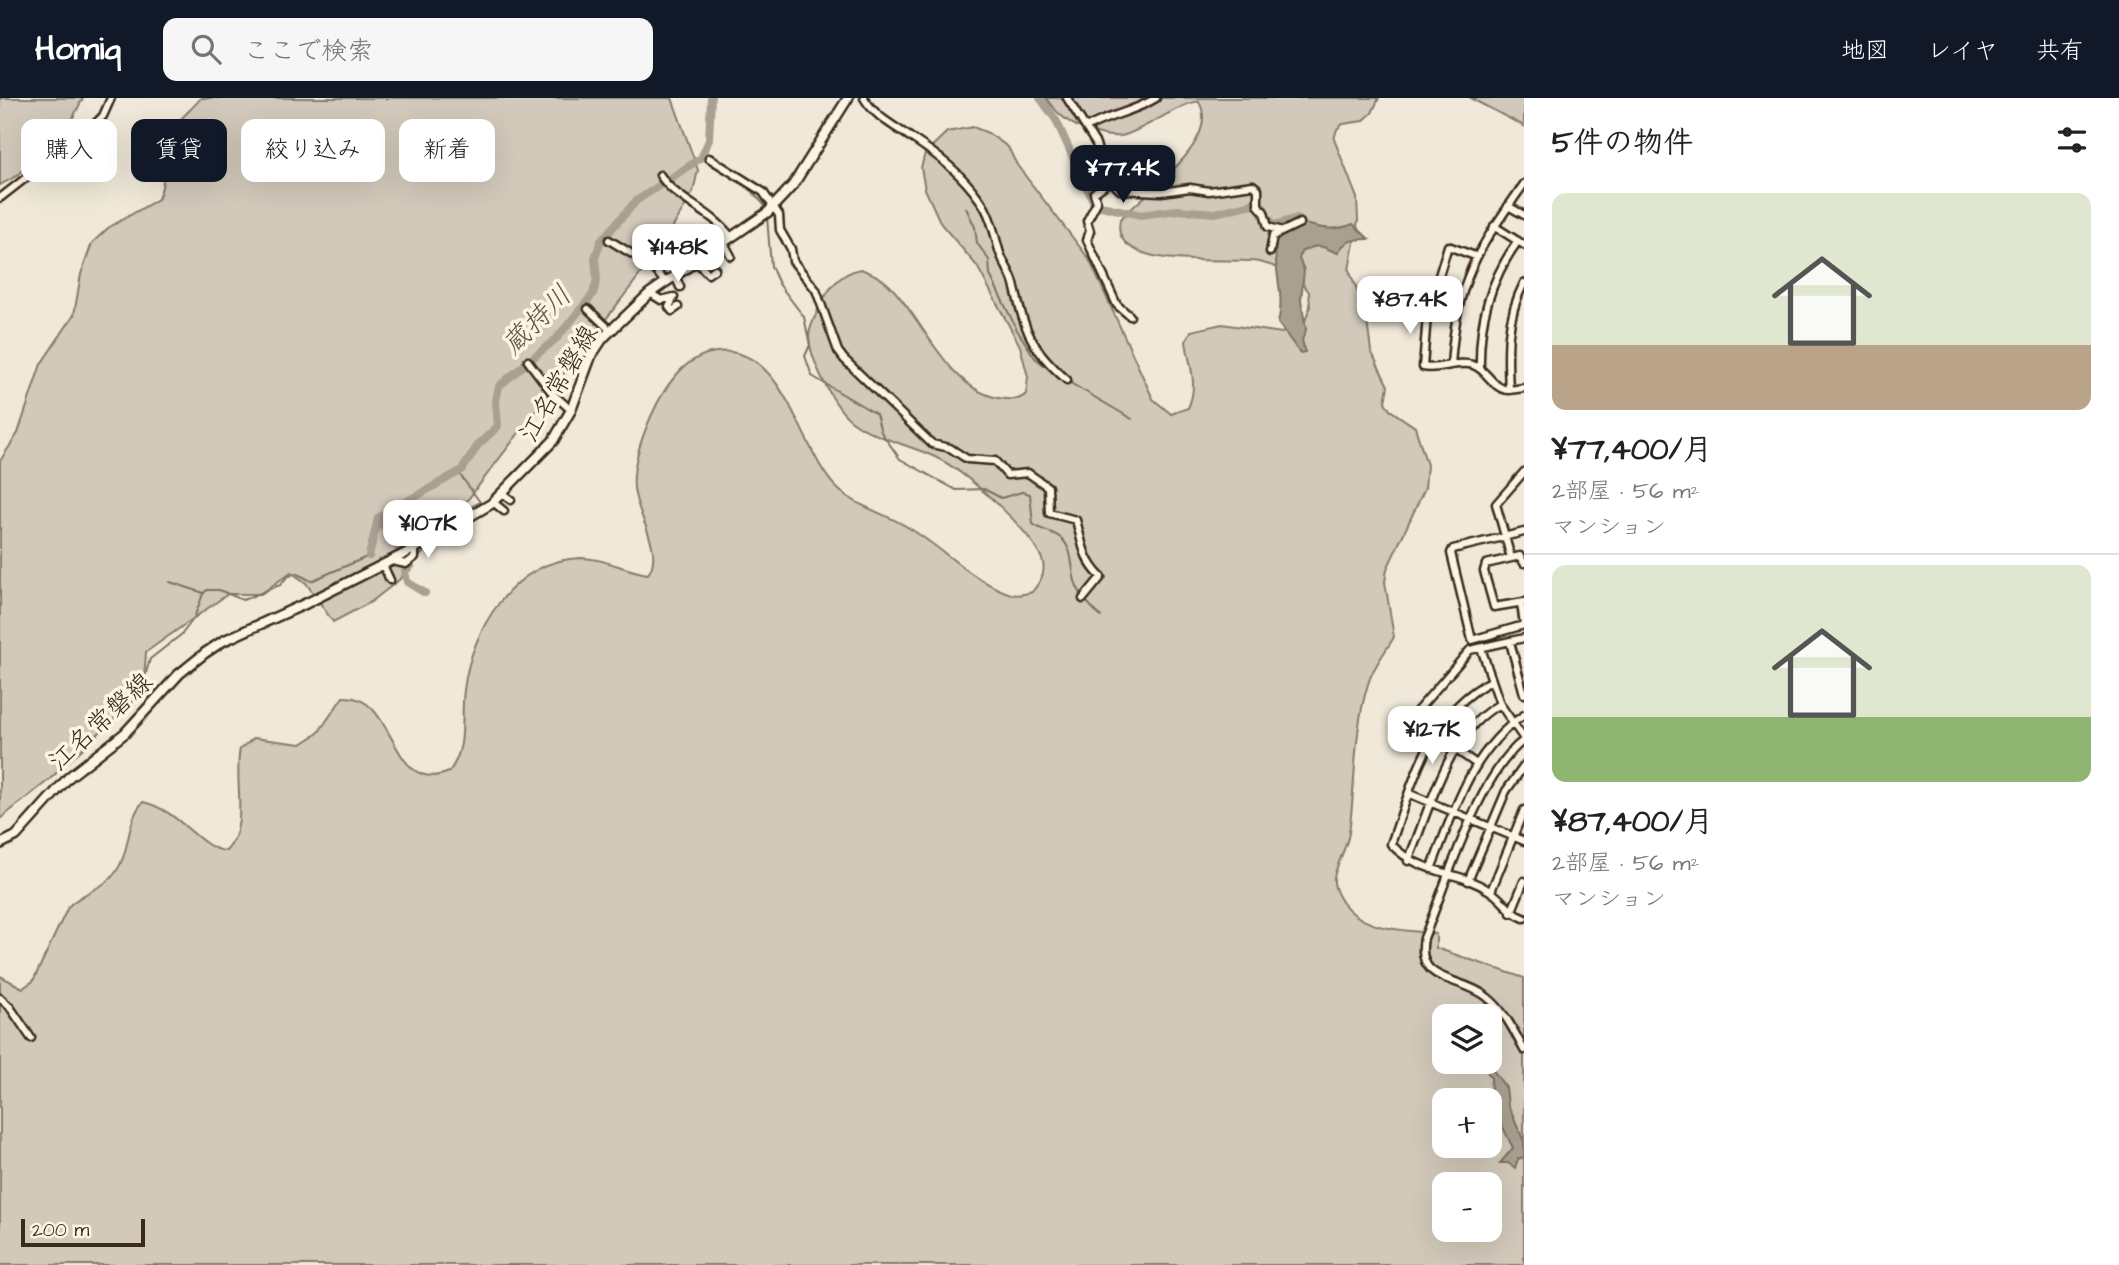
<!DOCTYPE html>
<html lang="ja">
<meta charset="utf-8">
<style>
body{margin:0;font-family:"Architects Daughter","Klee One",sans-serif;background:#f6f6f6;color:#222;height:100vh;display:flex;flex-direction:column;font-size:26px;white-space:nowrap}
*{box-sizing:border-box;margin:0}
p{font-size:23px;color:#767676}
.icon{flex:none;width:38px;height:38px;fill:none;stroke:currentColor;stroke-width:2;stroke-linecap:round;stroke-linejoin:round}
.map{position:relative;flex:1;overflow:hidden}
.panel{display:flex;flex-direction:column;background:#fff;width:595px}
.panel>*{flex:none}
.banner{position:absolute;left:21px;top:21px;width:665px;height:63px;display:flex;gap:14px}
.fabs{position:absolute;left:1432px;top:906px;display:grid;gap:14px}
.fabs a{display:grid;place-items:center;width:70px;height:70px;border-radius:14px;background:#fff;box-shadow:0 7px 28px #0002;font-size:35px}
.scale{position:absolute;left:21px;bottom:18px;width:124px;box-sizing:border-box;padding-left:7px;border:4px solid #3b2a1e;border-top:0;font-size:19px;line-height:24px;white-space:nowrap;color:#3b2a1e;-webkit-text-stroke:5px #fcf5e5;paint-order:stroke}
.price{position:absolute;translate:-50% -60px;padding:0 16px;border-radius:14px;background:#fff;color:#222;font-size:23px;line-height:46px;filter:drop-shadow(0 2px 4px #0008)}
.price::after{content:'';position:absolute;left:50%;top:42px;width:21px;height:16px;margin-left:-10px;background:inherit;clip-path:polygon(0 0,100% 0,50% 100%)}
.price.active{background:#111827;color:#fff}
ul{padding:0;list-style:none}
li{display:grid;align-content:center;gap:14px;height:371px;padding:0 28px}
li+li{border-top:2px solid #e0e0e0}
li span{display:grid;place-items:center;height:217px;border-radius:14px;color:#555}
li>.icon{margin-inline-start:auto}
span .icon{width:126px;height:126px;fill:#fffc;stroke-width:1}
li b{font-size:30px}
h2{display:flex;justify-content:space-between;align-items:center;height:84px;padding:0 28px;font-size:30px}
.chip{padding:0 24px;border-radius:14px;background:#fff;box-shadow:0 7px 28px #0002;font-size:24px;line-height:63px}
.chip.active{background:#111827;color:#fff}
header{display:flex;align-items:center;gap:42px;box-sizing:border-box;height:98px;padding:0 35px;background:#111827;color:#fff}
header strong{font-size:33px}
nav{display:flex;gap:38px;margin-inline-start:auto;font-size:24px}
.search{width:490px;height:63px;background:#f6f6f6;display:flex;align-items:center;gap:18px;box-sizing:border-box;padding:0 24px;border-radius:14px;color:#767676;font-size:26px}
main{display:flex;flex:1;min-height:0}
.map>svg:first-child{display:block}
</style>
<header>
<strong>Homiq</strong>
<div class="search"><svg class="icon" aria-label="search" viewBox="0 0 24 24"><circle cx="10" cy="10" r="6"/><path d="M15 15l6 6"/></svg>ここで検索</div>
<nav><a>地図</a><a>レイヤ</a><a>共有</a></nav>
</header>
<main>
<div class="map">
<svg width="1524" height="1167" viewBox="0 0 1524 1167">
<rect width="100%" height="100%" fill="#f0e9d9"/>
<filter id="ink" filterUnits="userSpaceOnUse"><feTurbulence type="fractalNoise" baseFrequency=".0143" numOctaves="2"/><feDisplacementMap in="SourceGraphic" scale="14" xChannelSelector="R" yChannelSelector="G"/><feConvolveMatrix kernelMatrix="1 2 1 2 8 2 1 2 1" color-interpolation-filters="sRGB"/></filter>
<g filter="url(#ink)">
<!-- green -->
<path fill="#d2c9ba" stroke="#867a6c" stroke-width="2" fill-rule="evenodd" d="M0 0H83L62 41 39 54 18 77 0 87Z
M201 0H672L698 72 693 94 662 148 456 417 399 482 371 504 333 524 306 485 291 474 261 496H228L146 554 143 594 50 681 0 721V363L18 335 41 266 74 217 81 176 92 145 108 130 158 101C167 79 162 72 164 50 166 30 189 15 201 0Z
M1046 0H1379L1372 15 1363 23 1343 26 1337 31 1334 41 1357 100 1358 123 1349 172 1366 215 1371 253 1388 288 1385 304 1390 312 1415 329 1427 367 1425 390 1387 471 1385 484 1394 539C1385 555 1373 568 1368 586 1353 635 1356 685 1349 735 1347 749 1334 772 1334 780 1333 789 1338 798 1343 805 1364 834 1405 831 1436 836V850L1524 880V1167H0V878L23 890 33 883 68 809C82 794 104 791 116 774 131 752 126 722 143 704 180 712 199 751 226 753 250 729 233 682 240 651L254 640 301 646 318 635 343 599C397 595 389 699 449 674 468 649 460 621 464 592 471 532 513 462 581 460 605 460 625 473 648 476 665 453 636 417 634 390 631 357 656 298 679 274 688 264 703 255 716 254 787 245 799 356 839 392 858 409 887 416 909 430 943 450 972 483 1011 496 1018 498 1025 496 1032 494 1040 484 1047 474 1042 461 1029 430 965 373 935 359 908 346 876 341 852 323 834 310 810 261 809 239 809 230 814 222 817 214 826 194 838 175 861 171 871 175 881 179 889 187 925 222 949 297 1006 301 1014 302 1020 302 1026 296L1028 279 1020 248 977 168 941 126 925 91 921 70 925 55 947 34 973 29 988 35 1008 49 1017 67 1089 161 1153 301 1171 316 1188 310C1199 285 1189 268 1186 243L1191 233 1222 226 1282 235 1305 223 1310 209 1309 194C1297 176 1279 169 1259 164 1232 158 1108 176 1120 122 1141 98 1222 44 1199 4 1189 0 1139 35 1121 38 1111 39 1102 37 1093 34 1074 30 1057 17 1046 0ZM1444 919H1489V964H1444ZM1444 1003H1489V1048H1444ZM1444 1087H1489V1132H1444Z
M1470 0H1524V28Z"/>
<!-- water -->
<path fill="#aaa091" stroke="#7e7163" stroke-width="2" d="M1305 126C1323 131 1336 133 1353 126L1369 141C1355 141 1344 142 1338 155 1321 149 1321 144 1301 154L1299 161 1304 172 1301 202 1306 232 1302 242 1305 254 1300 255 1278 225C1286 195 1272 171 1276 141Z
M1482 964H1487L1506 990 1508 1007 1524 1044V1059L1518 1061 1515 1070 1508 1065H1500L1513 1050 1498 1019 1489 1016 1491 980Z"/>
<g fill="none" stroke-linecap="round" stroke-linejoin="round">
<!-- stream -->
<path stroke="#7e7163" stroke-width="2" d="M702 58 749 90 767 110
M966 110 975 129 977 145 989 162 990 177 1017 232 1035 260 1059 279
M767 119 771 168 779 186 804 219 810 247 805 258 812 278 876 316 881 334 900 361 956 392 984 391 1001 400 1022 394 1030 396 1033 426C1041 433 1054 433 1062 441 1077 456 1068 480 1082 497
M1067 283 1132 321
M414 448 411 443 480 404 458 374
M170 484 204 495 207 492H219L243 502 280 487 287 479 296 475 311 483 369 458
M1085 502 1101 519
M140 596 150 561 182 536 194 520 203 496"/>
<!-- river -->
<path stroke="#aaa091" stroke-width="8" d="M1040 0 1056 22 1094 105
M1097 107 1141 117 1178 112 1215 115 1256 105 1264 110
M1269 121 1274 127 1297 120 1308 134
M378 420 411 468 405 473 407 484 425 495
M369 458 378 420 462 372 478 347 498 328 496 303 499 288 557 240 593 196 597 181 595 160 601 143 636 103 701 60 709 42 711 0"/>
<defs>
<path id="minor" d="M864 0C876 20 895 28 913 41 939 58 962 76 980 102 991 117 994 135 999 152 1002 164 1011 174 1014 186 1025 233 1030 250 1067 282
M1067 0 1096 46 1104 76 1120 92 1161 94 1190 90 1209 93 1253 87 1258 91V107L1264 114 1268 129 1283 133
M1086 30C1108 17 1134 14 1156 0
M709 60 763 94 779 117 780 132 791 151 793 163 816 192 838 253 844 261 932 346 950 350 967 361 995 363 1007 377 1028 375 1048 389 1049 415 1076 422C1083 447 1083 461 1101 479L1083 501
M660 77C676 103 709 110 731 139
M1110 83 1094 95 1097 104 1087 123 1090 133 1087 142 1117 207 1130 218
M0 100 95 26 103 18 111 0
M1508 108 1524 117
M1494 128 1524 147
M609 142 652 168 665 184
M724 145 731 158
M1270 154 1273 138 1300 125
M1475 158 1448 148 1427 217 1423 269C1438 273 1457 262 1473 267 1488 272 1492 291 1509 292
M696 163 708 176 715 171
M675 178 680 189
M1524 185C1506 220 1507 253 1509 292L1524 290
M650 195 661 202 674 199 669 209 672 213 678 209
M588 211 611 233
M528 263 553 296 571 312
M1451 267C1457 181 1476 154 1524 86
M1480 270C1479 222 1490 182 1518 143
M503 396 511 402
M493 404 504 413
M447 433 455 437 464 435 466 423
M1524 434 1453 451 1451 455 1472 542 1524 527
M1511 460 1496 406 1524 374
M392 463 406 466 415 459V451
M1524 465 1520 458 1486 466 1484 473 1494 509 1524 504
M383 467 390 482
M1521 505 1524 527
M1510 544 1524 596
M1481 550 1500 606 1524 641
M1491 583C1429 615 1413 684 1391 746 1421 778 1457 771 1490 793 1504 802 1508 814 1524 820
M1524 642C1479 675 1446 786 1424 840 1415 887 1460 877 1487 899 1504 912 1514 933 1524 952
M1475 665 1411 620 1470 552 1524 540
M1410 696 1524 743
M1408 763C1430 711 1447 634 1500 606
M1431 771C1454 714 1470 653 1524 617
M1468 783 1506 693 1524 668
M1491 793 1524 712
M1511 815 1524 783
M0 900 10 909 31 940"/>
<path id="major" d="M0 746 16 738 69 679 125 635 179 576 205 555 223 543 307 505 412 452 491 406 553 343 571 312 591 258 603 240 650 195 768 114 793 87 848 0"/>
</defs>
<!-- minor casing -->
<use href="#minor" stroke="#3b2a1e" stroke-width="11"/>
<!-- major casing -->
<use href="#major" stroke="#3b2a1e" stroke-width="13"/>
<!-- minor -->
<use href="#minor" stroke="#fcf5e5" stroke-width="6"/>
<!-- major -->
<use href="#major" stroke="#fcf5e5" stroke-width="8"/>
</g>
</g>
<g text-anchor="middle" stroke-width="7" stroke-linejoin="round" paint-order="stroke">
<!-- street labels -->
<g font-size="26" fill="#3b2a1e" stroke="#fcf5e5">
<text transform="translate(558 285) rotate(-60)" y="9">江名常磐線</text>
<text transform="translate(100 623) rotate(-43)" y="9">江名常磐線</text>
</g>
<!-- water labels -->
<g font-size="28" font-style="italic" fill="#625346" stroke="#fcf5e5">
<text transform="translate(536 221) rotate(-45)" y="10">蔵持川</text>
</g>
</g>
</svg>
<div class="fabs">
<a><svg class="icon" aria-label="layers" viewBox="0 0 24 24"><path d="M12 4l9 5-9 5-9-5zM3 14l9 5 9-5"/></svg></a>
<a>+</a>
<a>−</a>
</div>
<div class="scale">200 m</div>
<b class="price active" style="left:1123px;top:107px">¥77.4K</b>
<b class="price" style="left:678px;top:186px">¥148K</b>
<b class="price" style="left:1410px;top:238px">¥87.4K</b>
<b class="price" style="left:428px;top:462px">¥107K</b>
<b class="price" style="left:1432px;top:668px">¥127K</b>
<div class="banner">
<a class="chip">購入</a>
<a class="chip active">賃貸</a>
<a class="chip">絞り込み</a>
<a class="chip">新着</a>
</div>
</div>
<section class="panel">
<h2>5件の物件<svg class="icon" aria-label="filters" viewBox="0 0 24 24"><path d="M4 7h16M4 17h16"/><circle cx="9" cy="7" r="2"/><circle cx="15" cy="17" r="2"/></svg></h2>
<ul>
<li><span style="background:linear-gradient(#dfe7d0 70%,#b9a48a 0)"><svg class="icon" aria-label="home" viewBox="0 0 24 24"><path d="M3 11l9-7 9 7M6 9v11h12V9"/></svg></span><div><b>¥77,400/月</b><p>2部屋 · 56 m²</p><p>マンション</p></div></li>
<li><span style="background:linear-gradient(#dfe7d0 70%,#8fb573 0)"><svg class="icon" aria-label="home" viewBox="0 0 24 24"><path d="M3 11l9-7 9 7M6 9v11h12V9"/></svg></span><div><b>¥87,400/月</b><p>2部屋 · 56 m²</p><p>マンション</p></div></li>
</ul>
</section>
</main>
